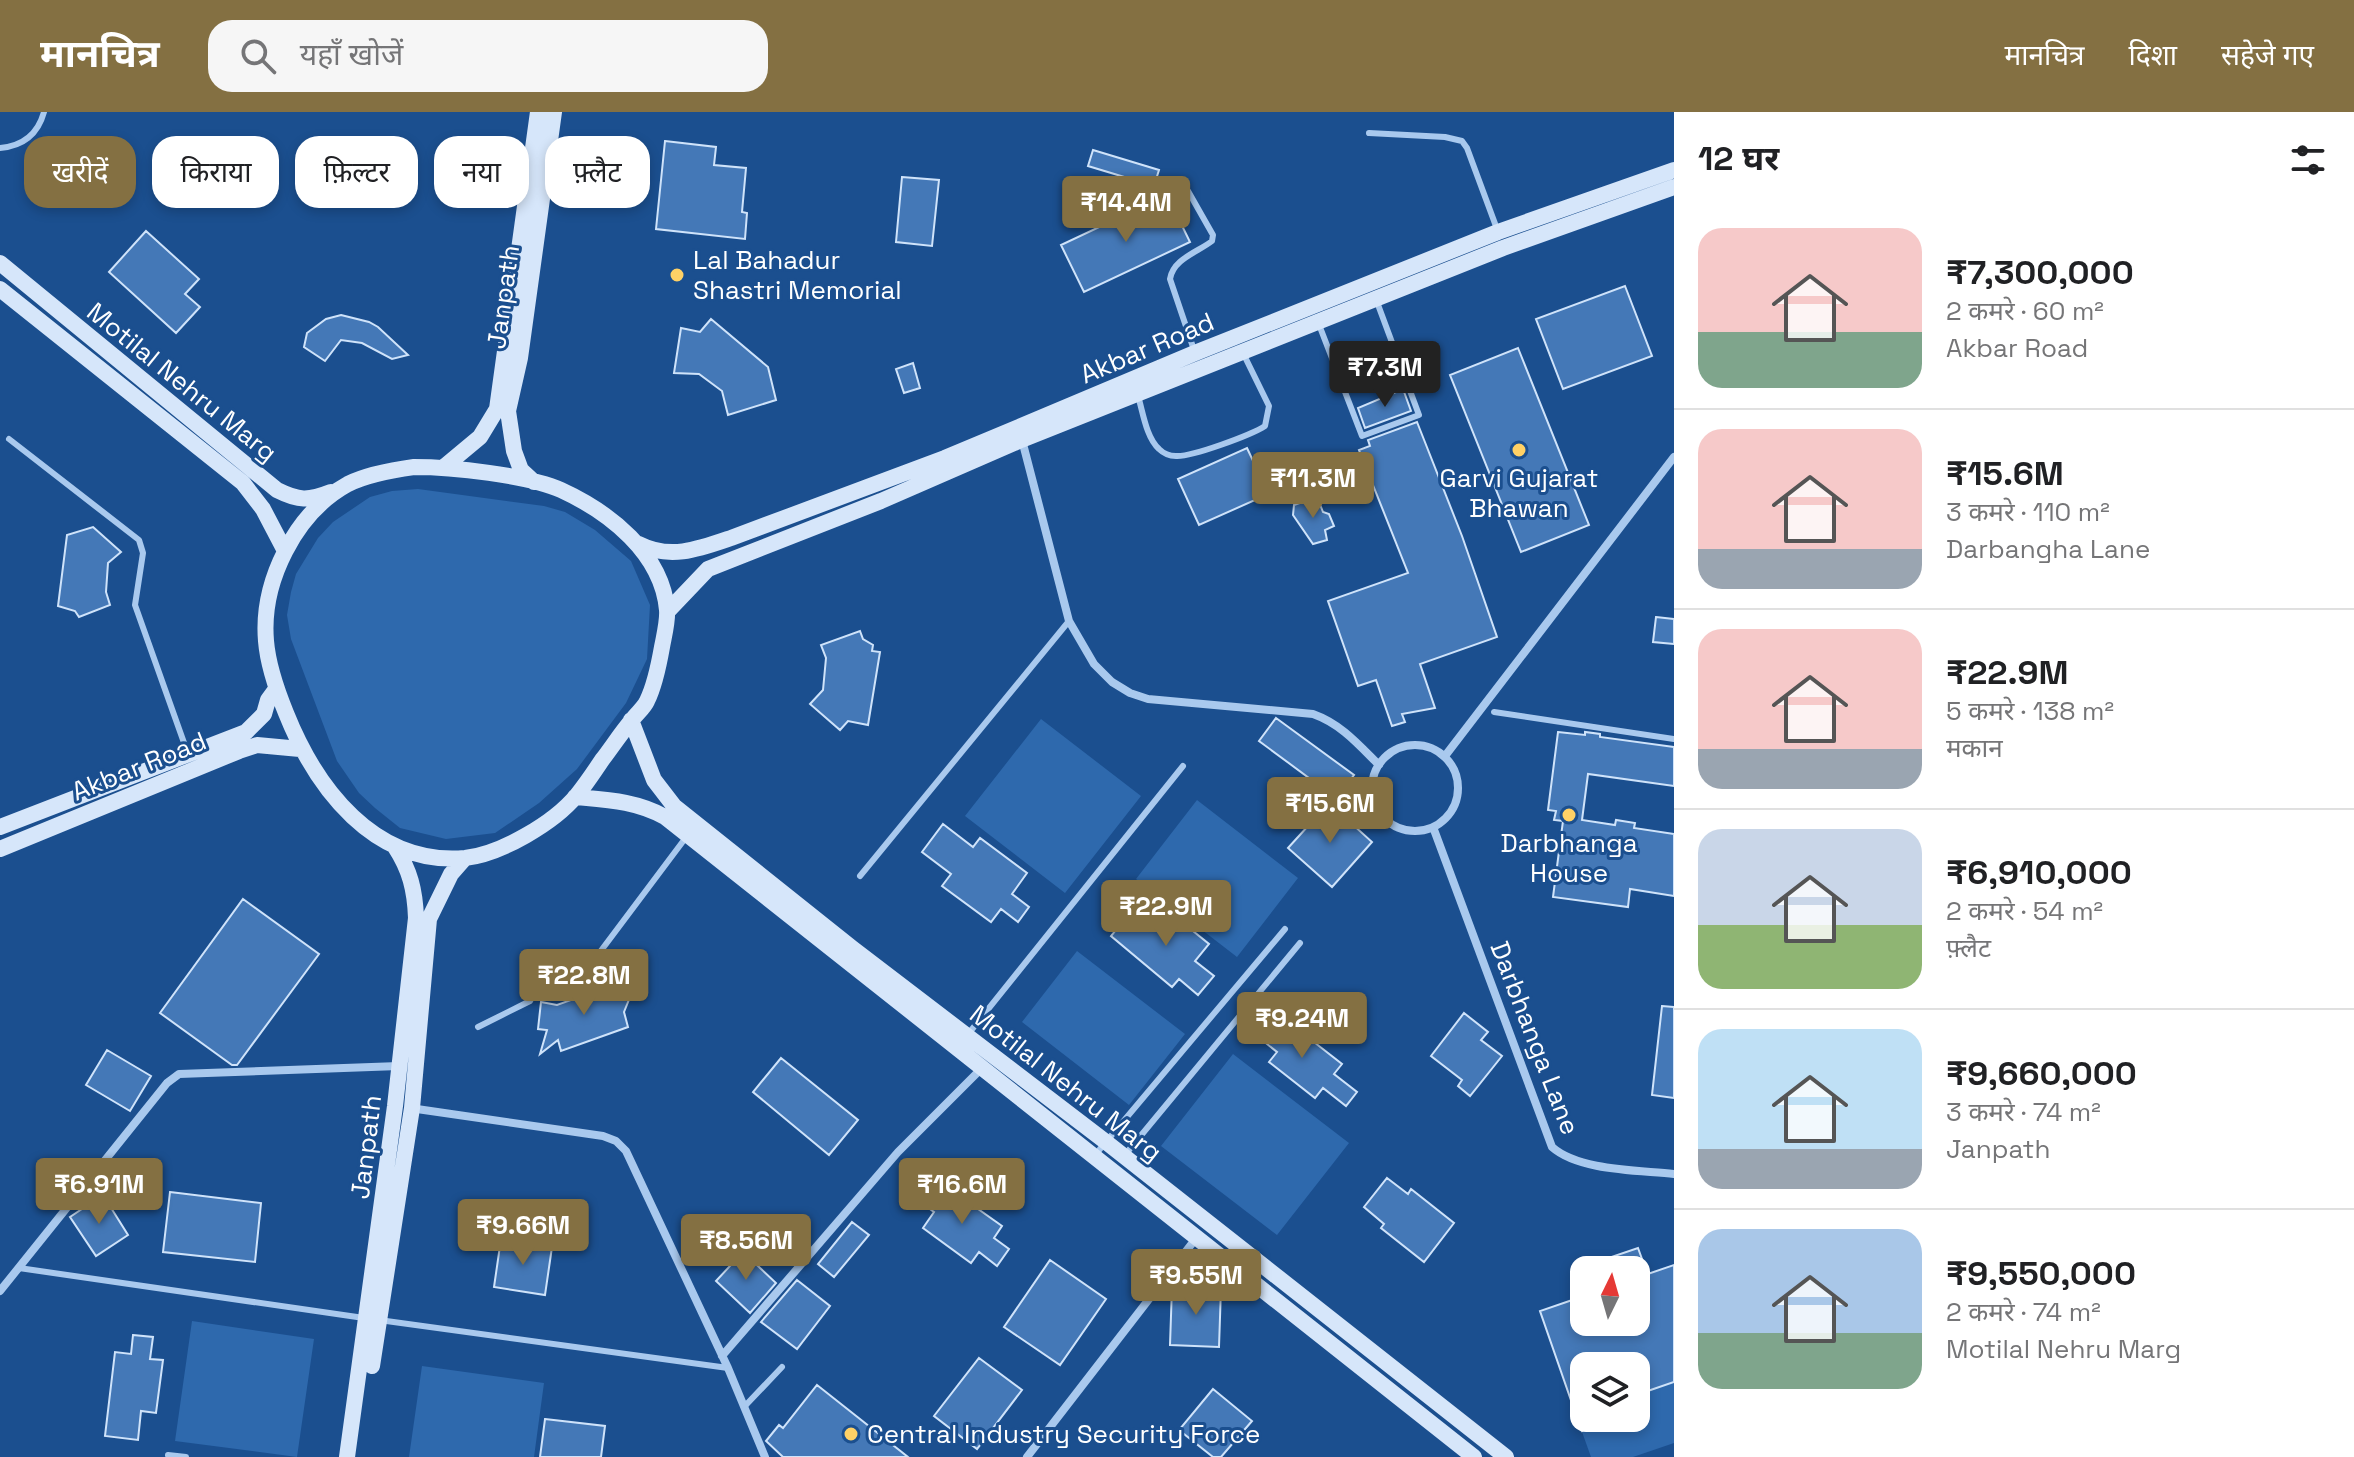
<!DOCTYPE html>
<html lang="hi">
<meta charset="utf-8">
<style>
body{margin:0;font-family:"Space Grotesk","Noto Sans Devanagari",sans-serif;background:#f6f6f6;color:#202124;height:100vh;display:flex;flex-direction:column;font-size:30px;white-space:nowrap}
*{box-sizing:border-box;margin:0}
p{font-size:26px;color:#757577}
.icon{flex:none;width:44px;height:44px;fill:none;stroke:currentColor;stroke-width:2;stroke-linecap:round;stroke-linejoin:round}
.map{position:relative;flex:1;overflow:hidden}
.panel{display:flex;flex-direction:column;background:#fff;width:680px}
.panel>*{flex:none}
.guide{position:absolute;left:24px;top:24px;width:760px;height:72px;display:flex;gap:16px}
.needle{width:52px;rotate:5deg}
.tools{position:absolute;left:1570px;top:1144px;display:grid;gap:16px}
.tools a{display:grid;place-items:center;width:80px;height:80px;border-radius:16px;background:#fff;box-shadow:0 4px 12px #0003;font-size:40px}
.price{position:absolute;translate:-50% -68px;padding:0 18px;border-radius:8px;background:#847042;color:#fff;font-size:26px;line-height:52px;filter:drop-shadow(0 2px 4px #0008)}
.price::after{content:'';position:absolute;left:50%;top:48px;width:24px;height:18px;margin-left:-12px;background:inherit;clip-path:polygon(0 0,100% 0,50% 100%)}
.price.selected{background:#222;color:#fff}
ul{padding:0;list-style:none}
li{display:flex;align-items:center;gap:24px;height:200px;padding:0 24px}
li+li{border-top:2px solid #e0e0e0}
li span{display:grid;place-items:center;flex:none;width:224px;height:160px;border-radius:24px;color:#555}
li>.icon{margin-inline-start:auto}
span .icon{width:96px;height:96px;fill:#fffc;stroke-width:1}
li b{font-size:34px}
h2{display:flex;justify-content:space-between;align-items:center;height:96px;padding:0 24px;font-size:34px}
.tag{padding:0 28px;border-radius:24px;background:#fff;box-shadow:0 4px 12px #0003;font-size:28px;line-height:72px}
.tag.selected{background:#847042;color:#fff}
header{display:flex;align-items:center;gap:48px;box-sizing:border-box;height:112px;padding:0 40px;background:#847042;color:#fff}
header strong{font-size:38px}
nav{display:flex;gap:44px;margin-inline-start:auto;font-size:28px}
.search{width:560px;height:72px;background:#f6f6f6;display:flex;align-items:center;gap:20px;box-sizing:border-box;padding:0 28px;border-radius:24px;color:#757577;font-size:30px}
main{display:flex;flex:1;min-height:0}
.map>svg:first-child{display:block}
</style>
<header>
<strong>मानचित्र</strong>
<div class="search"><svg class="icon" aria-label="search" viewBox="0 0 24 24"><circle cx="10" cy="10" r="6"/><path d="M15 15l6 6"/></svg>यहाँ खोजें</div>
<nav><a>मानचित्र</a><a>दिशा</a><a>सहेजे गए</a></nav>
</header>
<main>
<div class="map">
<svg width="1674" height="1345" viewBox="0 0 1674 1345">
<rect width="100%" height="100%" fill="#1b4f8f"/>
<!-- green -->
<path fill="#2e69ad" d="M418 377 544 394 565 400 595 418 631 449 650 493 647 547 626 591 577 657 539 691 495 721 446 727 400 716 375 696 359 681 337 649 291 527 287 503 291 480 296 462 318 426 333 410 370 385 392 379Z
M1041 607 1141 684 1065 781 965 704Z
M1197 688 1298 766 1237 845 1136 767Z
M1077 839 1185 922 1129 993 1022 910Z
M1233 942 1349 1031 1277 1123 1161 1034Z
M192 1209 314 1227 297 1345 175 1329Z
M422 1254 544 1271 534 1345H409Z
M1674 1270V1331L1633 1345H1591L1576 1303 1584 1301V1306H1636V1283Z"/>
<!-- building -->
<path fill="#4478b7" stroke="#cfe3fa" stroke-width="2" d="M665 29 716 35 714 53 746 56 742 100 747 101 745 127 656 117Z
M1093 38 1159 58 1154 74 1088 54Z
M902 65 939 68 932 134 896 130Z
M1167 83 1190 130 1084 180 1061 133Z
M146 119 199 167 185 182 200 195 176 221 109 160Z
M1625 174 1652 244 1563 277 1536 207Z
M341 203 369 210 378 215 408 243 392 247 362 231 341 228 325 249 304 235 307 221 326 207Z
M711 207 768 255 776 288 728 303 722 279 699 262 674 261 681 216 700 220Z
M1518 236 1589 413 1521 440 1450 263Z
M913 251 920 276 904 281 896 257Z
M1403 277 1411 299 1365 316 1358 296Z
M1417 310 1462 424 1497 525 1420 552 1435 596 1402 602 1405 610 1392 614 1376 568 1358 574 1328 489 1408 461 1359 338 1370 334 1368 328Z
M1247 336 1261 366 1286 355 1293 371 1199 413 1178 367Z
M1317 385 1323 400 1329 402 1334 414 1325 418 1327 428 1313 432 1293 403 1294 393Z
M93 415 121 440 108 451 106 480 110 493 79 505 75 499 58 494 67 423Z
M1656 505 1674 507V532L1653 530Z
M860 519 863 527 873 533 872 539 880 540 868 613 848 609 840 618 810 592 823 578 826 546 821 533Z
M1276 606 1354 663 1336 686 1259 629Z
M1558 620 1585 623V620L1600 622V625L1674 635V674L1588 662 1582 708 1615 713 1616 708 1635 711 1634 716 1674 722V784L1630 777 1628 795 1553 785 1563 709 1554 708 1556 699 1548 698Z
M1329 691 1372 730 1332 775 1288 736Z
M943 712 973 735 980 726 1027 761 1012 782 1029 795 1018 810 1001 797 991 810 942 774 951 762 922 740Z
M243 787 319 842 237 953H232L160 901Z
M1162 794 1209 832 1195 849 1214 864 1198 883 1179 867 1172 875 1111 824 1132 798 1147 811Z
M601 865 630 885 624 900 628 915 561 939 558 928 540 942 547 918 538 917 541 890 557 893 588 882Z
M1662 894 1674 895V986L1652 983Z
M1259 900 1289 924 1296 916 1342 952 1334 962 1357 980 1346 994 1323 976 1315 986 1269 950 1277 940 1246 915Z
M1464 901 1488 920 1481 928 1502 944 1470 984 1458 974 1462 968 1431 944Z
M107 938 151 964 130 999 86 973Z
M781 946 858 1008 829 1043 753 980Z
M1387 1066 1408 1082 1411 1077 1454 1111 1424 1150 1381 1116 1384 1112 1364 1095Z
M924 1070 948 1088 954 1080 1002 1114 994 1126 1009 1137 997 1154 979 1140 971 1151 923 1116 934 1100 913 1085Z
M170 1080 261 1091 255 1150 163 1140Z
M103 1083 128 1123 96 1144 70 1105Z
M852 1110 869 1123 834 1165 818 1152Z
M501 1127 552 1135 545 1183 494 1175Z
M1638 1136 1646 1158H1579V1156Z
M743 1140 776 1171 750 1201 716 1169Z
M1050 1148 1106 1187 1060 1253 1004 1215Z
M1674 1153V1270L1636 1283V1254H1584L1582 1320 1540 1199 1584 1184V1210H1636V1166Z
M797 1168 830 1194 797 1237 761 1210Z
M1172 1175 1221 1176 1219 1235 1170 1233Z
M133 1223 153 1225 150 1247 163 1248 156 1301 141 1299 138 1328 105 1324 115 1240 131 1242Z
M979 1246 1022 1278 977 1337 934 1304Z
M817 1273 908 1345H783L766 1329 779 1313 783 1316Z
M1213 1277 1252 1309 1221 1345H1213L1179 1318Z
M545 1307 605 1314 601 1345H540Z"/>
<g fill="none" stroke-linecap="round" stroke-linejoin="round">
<!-- service -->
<path stroke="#a9c9ee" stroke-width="6" d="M1369 21 1445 25 1462 29 1467 36 1497 117
M0 36C23 34 38 22 44 0
M1188 79 1213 123 1212 129C1198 140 1173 147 1170 167L1194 238
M1318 210 1362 324 1419 303 1377 190
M1138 284C1143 300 1146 325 1159 337 1163 341 1170 344 1176 344 1192 345 1251 323 1265 314L1269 294 1244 243
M9 327 139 428 143 441 135 493 188 642
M1494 600 1674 627
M860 764 1069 509
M478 915 530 889 542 867 594 848 687 724
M969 921 1183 654
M1095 1043 1285 817
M1124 1044 1300 831
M19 1156 364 1206
M379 1208 728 1256
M744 1295 782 1255
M168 1343 186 1345"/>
<!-- minor -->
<path stroke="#a9c9ee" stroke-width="8" d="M1022 328 1069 509 1094 552 1112 570 1130 581 1148 587 1313 602C1341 612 1358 632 1379 653
M1372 676a43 43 0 1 1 86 0a43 43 0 1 1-86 0Z
M1445 644 1674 345
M1433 715 1552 1035C1579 1059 1639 1058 1674 1062
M410 996 603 1024 616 1029 626 1039 728 1256 765 1345
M0 1179 167 971 179 962 399 954
M722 1244 898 1040 982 956
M1027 1345 1197 1125"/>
<!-- secondary -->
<path stroke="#d6e6fa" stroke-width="16" d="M0 151 277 378C299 389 308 389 331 380
M0 177 243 371 263 397 285 439
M414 355C451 355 528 363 561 378 609 400 662 441 667 498 668 509 664 524 662 535 659 552 655 573 647 589 644 596 636 602 632 608 621 621 612 635 602 648 594 660 586 672 577 683 554 711 501 742 465 746 374 754 316 676 286 601 277 579 268 554 266 529 261 470 295 401 348 372 368 362 392 358 414 355Z
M444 355 480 325 497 297 538 0
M534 370 521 358 514 339 508 299 520 246 554 0
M639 432C670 448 699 437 731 426L945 346 1195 241 1498 120 1674 58
M668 499 708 457 881 389 1021 328 1503 136 1674 75
M631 608 654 668 674 694 852 836 1106 1030 1506 1345
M575 685C608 688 636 689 665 705L1474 1345
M0 715 246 620 264 602 268 588 276 577
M0 737 239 639 257 633 300 637
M372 1254 412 996 429 807 451 762 465 746
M347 1345 395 994 416 806C415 778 410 758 395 735"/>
</g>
<!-- markers -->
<g fill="#ffd166" stroke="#1b4f8f" stroke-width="3">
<circle cx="677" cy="163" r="8"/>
<circle cx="1519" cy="338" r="8"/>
<circle cx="1569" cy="703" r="8"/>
<circle cx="851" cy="1322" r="8"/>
</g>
<g text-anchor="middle" stroke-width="6" stroke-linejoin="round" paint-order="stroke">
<!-- poi labels -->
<g font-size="26" fill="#fff" stroke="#1b4f8f" text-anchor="start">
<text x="693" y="157">Lal Bahadur<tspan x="693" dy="30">Shastri Memorial</tspan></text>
<text x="1519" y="375" text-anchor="middle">Garvi Gujarat<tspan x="1519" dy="30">Bhawan</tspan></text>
<text x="1569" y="740" text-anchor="middle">Darbhanga<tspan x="1569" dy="30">House</tspan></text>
<text x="867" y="1331">Central Industry Security Force</text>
</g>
<!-- street labels -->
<g font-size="26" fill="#fff" stroke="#1b4f8f">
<text transform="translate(503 185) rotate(-82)" y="9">Janpath</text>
<text transform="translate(1147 236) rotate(-23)" y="9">Akbar Road</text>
<text transform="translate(182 270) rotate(39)" y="9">Motilal Nehru Marg</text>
<text transform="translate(139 654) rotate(-22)" y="9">Akbar Road</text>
<text transform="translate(1535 926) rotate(69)" y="9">Darbhanga Lane</text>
<text transform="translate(1066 971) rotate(38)" y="9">Motilal Nehru Marg</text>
<text transform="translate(366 1035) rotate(-83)" y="9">Janpath</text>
</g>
</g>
</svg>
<div class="tools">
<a><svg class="needle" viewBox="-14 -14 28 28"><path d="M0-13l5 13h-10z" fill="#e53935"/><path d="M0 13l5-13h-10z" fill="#757577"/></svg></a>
<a><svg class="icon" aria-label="layers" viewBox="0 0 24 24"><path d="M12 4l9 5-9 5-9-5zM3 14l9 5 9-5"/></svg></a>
</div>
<b class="price" style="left:1126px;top:132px">₹14.4M</b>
<b class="price selected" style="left:1385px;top:297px">₹7.3M</b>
<b class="price" style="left:1313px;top:408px">₹11.3M</b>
<b class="price" style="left:1330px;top:733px">₹15.6M</b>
<b class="price" style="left:1166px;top:836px">₹22.9M</b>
<b class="price" style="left:584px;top:905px">₹22.8M</b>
<b class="price" style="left:1302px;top:948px">₹9.24M</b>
<b class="price" style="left:99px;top:1114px">₹6.91M</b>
<b class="price" style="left:962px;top:1114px">₹16.6M</b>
<b class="price" style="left:523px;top:1155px">₹9.66M</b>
<b class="price" style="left:746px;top:1170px">₹8.56M</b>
<b class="price" style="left:1196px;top:1205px">₹9.55M</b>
<div class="guide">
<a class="tag selected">खरीदें</a>
<a class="tag">किराया</a>
<a class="tag">फ़िल्टर</a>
<a class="tag">नया</a>
<a class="tag">फ़्लैट</a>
</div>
</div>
<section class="panel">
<h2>12 घर<svg class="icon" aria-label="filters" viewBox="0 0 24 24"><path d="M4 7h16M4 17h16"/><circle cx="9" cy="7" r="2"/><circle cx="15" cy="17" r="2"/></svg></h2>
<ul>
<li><span style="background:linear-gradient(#f6c9c9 65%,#7fa58c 0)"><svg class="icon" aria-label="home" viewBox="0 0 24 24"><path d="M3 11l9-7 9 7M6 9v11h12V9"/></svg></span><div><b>₹7,300,000</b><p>2 कमरे · 60 m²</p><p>Akbar Road</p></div></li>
<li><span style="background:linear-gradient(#f6c9c9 75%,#9aa5b1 0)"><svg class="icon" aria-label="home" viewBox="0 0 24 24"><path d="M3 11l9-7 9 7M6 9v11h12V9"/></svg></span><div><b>₹15.6M</b><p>3 कमरे · 110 m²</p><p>Darbangha Lane</p></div></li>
<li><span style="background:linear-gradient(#f6c9c9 75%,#9aa5b1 0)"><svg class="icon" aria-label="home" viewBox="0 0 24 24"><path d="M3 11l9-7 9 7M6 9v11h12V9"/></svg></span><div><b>₹22.9M</b><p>5 कमरे · 138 m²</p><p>मकान</p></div></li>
<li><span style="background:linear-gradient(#c9d6e8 60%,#8fb573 0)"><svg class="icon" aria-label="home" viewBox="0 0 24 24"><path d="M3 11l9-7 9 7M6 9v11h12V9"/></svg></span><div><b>₹6,910,000</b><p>2 कमरे · 54 m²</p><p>फ़्लैट</p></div></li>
<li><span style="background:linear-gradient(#bfe0f5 75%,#9aa5b1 0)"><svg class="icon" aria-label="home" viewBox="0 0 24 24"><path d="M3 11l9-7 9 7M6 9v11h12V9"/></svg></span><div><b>₹9,660,000</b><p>3 कमरे · 74 m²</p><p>Janpath</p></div></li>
<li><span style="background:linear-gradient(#a9c7e8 65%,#7fa58c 0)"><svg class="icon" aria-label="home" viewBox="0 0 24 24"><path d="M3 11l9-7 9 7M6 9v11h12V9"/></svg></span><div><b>₹9,550,000</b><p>2 कमरे · 74 m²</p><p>Motilal Nehru Marg</p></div></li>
</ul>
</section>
</main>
